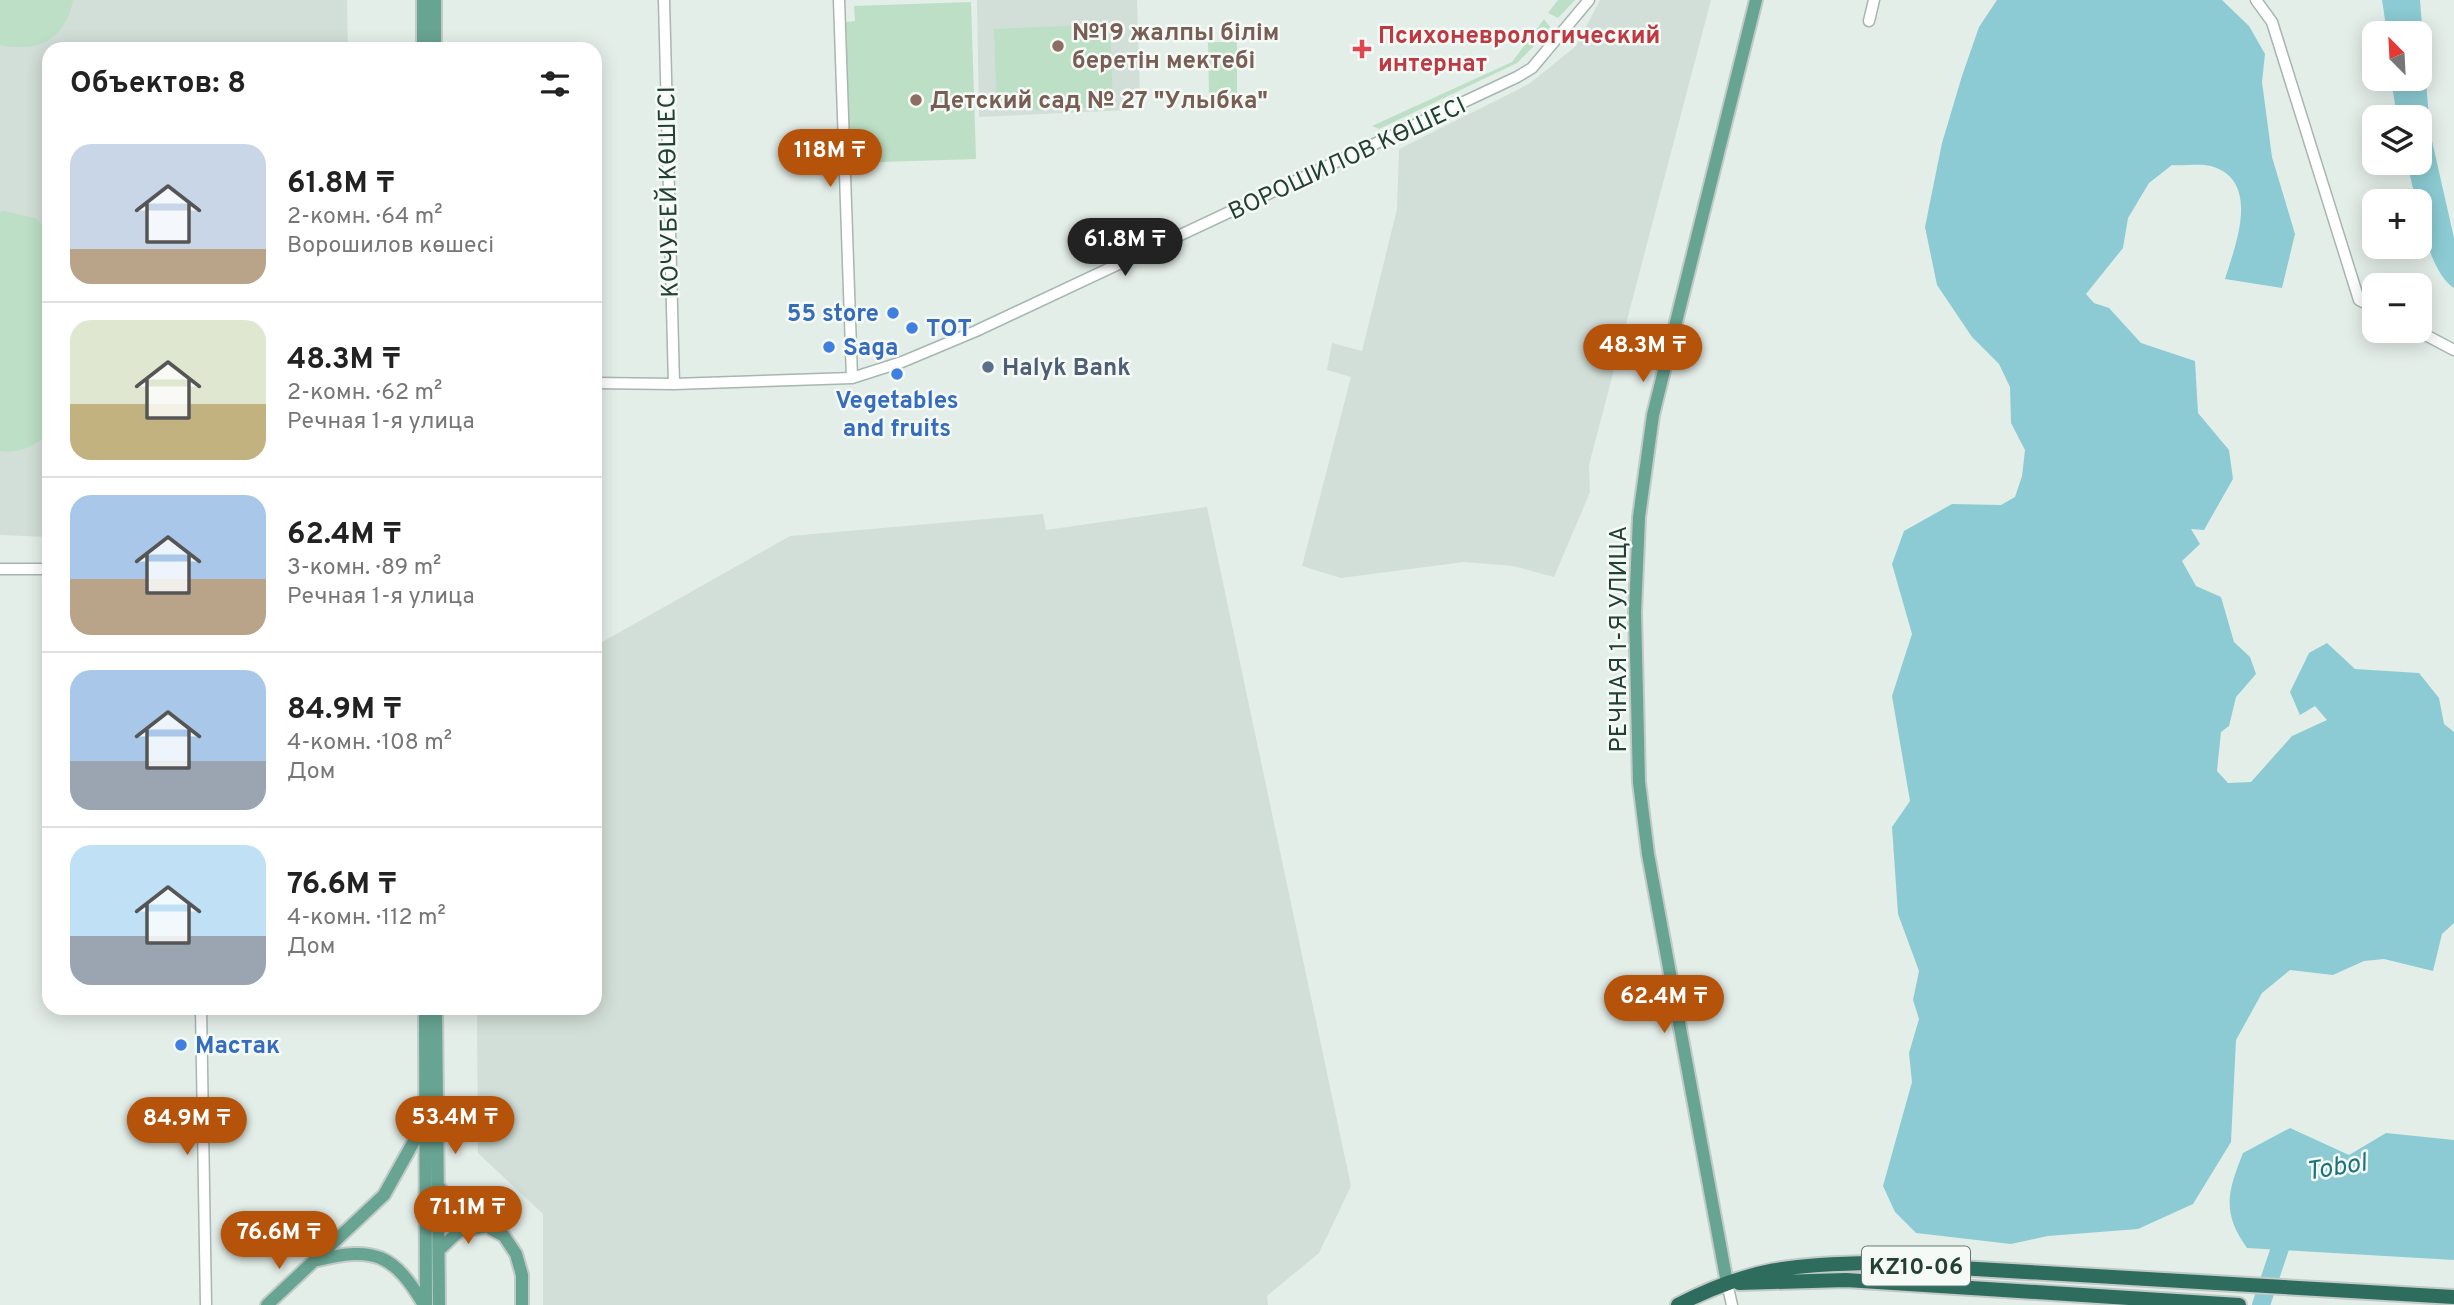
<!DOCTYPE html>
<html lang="ru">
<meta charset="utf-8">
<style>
body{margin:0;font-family:Overpass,sans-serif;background:#f2f2f2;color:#222;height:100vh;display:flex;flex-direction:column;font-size:26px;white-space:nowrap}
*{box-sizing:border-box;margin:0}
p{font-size:23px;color:#767676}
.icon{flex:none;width:38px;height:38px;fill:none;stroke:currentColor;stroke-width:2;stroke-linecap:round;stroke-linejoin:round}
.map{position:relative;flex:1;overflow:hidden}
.sheet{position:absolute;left:42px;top:42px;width:560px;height:973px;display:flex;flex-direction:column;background:#fff;border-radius:21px;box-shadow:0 4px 18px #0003}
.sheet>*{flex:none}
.needle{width:46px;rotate:336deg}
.fabs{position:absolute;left:2362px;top:21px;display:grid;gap:14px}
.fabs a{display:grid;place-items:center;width:70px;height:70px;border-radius:14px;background:#fff;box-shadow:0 4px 18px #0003;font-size:35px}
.price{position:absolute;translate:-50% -60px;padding:0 16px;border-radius:24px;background:#b45309;color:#fff;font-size:23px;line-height:46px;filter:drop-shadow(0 2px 4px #0008)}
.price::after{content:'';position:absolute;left:50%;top:42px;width:21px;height:16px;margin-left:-10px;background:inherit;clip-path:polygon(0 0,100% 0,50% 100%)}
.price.active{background:#222;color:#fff}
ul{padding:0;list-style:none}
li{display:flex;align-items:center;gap:21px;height:175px;padding:0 28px}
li+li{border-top:2px solid #e0e0e0}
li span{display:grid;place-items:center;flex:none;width:196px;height:140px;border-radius:21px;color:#555}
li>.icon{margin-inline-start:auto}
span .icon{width:84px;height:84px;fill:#fffc;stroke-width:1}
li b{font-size:30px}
h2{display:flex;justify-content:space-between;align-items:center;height:84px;padding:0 28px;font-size:30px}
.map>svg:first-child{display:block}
</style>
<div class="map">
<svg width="2454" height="1305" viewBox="0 0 2454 1305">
<rect width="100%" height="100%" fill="#e4eee9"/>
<!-- built -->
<path fill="#d2ded8" d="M0 0H347L348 49H49V537L0 535Z
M977 0H1137L1140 92 1127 110 979 117Z
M1600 0H1711L1589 465 1590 492 1554 577 1513 566 1464 562 1341 578 1302 566 1351 377 1327 370 1332 343 1362 351 1397 209 1399 149 1529 84 1576 46Z
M1207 507 1351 1186 1319 1253 1267 1296 1268 1305H543V1214L478 1153 477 1008H595V646L790 536 1043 514 1046 530Z"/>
<!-- green -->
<path fill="#bddfc5" d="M0 0H73C65 40 38 53 0 45Z
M1558 0H1575L1558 18 1548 13Z
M971 2 976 159 850 163 846 22 855 21 854 6Z
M1544 19 1550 27 1547 33 1517 63 1379 129 1372 126 1512 62Z
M1110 24 1113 107 997 111 994 29Z
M1208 42H1237V99H1209Z
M4 211 35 218 49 231V433C37 446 17 454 0 451V212Z"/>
<!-- water -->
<path fill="#8ccbd3" d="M1997 0H2222L2249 26 2265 54 2262 82 2272 157 2295 234 2282 288 2225 279C2235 246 2262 181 2211 166 2199 163 2183 166 2172 165L2149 183 2128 218 2123 248 2086 294 2094 303 2109 308 2141 343 2195 361 2198 413 2229 450 2233 479 2204 530 2191 529 2200 544 2182 561 2196 586 2221 597 2234 642 2250 657 2256 674 2236 697 2229 726 2221 732 2217 771 2228 783 2251 782 2292 736 2327 720 2315 706 2300 715 2290 692 2309 653 2327 643 2355 669 2419 673 2439 698 2444 724 2454 732V923L2442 934 2433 971 2384 959 2364 961 2333 975 2290 970 2262 993 2236 1040 2231 1142 2193 1204 2138 1229 2048 1236 2011 1244 1916 1233 1895 1212 1883 1186 1912 1082 1909 1053 1919 1019 1913 1000 1919 971 1898 914 1892 827 1910 801 1892 696 1912 634 1892 564 1904 531 1952 504 2001 505 2015 497 2022 476 2025 450 2011 423 2010 387 1999 364 1972 337 1937 285 1925 227 1942 143 1962 76 1979 27Z
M2382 0H2420L2430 132 2454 238V288C2433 275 2420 226 2420 201H2416L2407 163H2420V117H2397L2391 79H2420V33H2387Z
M2290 1128 2349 1155 2386 1133 2454 1140V1260L2247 1248C2221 1212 2228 1191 2243 1153Z"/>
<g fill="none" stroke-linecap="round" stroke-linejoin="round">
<!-- river -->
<path stroke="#8ccbd3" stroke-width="18" d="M2261 1305 2287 1227"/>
<defs>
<path id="minor" d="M664 0 674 384
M839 0 852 378
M2256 0 2272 22 2359 300 2375 308
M1869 21 1874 0
M2418 331 2454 350
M595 383 674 384 852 378 902 362 976 331 1517 77 1532 68 1589 0
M0 569H49
M201 1008 206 1305
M1727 1283 1732 1305"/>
<path id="major" d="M423 0V49
M435 0V49
M425 1008 426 1305
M436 1008 439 1305
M439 1187 458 1210 504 1236 516 1254 522 1275V1305
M439 1250 459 1231 489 1226
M318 1260C374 1246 394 1254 424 1305
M1727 1283 1648 854 1639 782 1635 612 1639 517 1653 415 1756 0
M267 1305 384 1195 423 1125"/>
<path id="highway" d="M1739 1283 1846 1280 2239 1305
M1678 1305C1749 1268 1795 1264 1874 1263L2454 1297"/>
</defs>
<!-- minor casing -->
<use href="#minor" stroke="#a6b6b0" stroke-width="13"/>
<!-- major casing -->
<use href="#major" stroke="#c1cac7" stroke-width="16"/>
<!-- highway casing -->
<use href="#highway" stroke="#c1cac7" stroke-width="18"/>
<!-- minor -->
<use href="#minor" stroke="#fff" stroke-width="10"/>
<!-- major -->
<use href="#major" stroke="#68a492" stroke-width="12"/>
<!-- highway -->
<use href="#highway" stroke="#2e6d5e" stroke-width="14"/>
</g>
<!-- markers -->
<g fill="#8d6e63" stroke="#f5faf7" stroke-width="2.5">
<circle cx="1058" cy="46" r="7"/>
<circle cx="916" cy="100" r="7"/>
</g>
<path fill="#e0444e" stroke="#f5faf7" stroke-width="2.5" d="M1358.5 38.5h7v7h7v7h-7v7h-7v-7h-7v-7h7z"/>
<g fill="#3f7fe0" stroke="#f5faf7" stroke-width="2.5">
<circle cx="893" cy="313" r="7"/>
<circle cx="912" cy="328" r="7"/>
<circle cx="829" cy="347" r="7"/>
<circle cx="897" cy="374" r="7"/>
<circle cx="181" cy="1045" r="7"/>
</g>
<circle fill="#5c6f8a" stroke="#f5faf7" stroke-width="2.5" cx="988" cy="367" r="7"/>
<g text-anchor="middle" stroke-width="5" stroke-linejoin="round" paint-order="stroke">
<!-- shield labels -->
<rect fill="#f5faf7" stroke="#627871" stroke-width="2" x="1862" y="1246.5" width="108" height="39" rx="5"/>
<g font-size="23" font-weight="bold" fill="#234037">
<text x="1916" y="1274">KZ10-06</text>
</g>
<!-- education labels -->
<g font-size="24" font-weight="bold" fill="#785e54" stroke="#f5faf7" text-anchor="start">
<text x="1072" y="40">№19 жалпы білім<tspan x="1072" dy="28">беретін мектебі</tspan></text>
<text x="930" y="108">Детский сад № 27 "Улыбка"</text>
</g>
<!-- health labels -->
<g font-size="24" font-weight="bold" fill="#be3a42" stroke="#f5faf7" text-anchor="start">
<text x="1378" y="43">Психоневрологический<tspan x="1378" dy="28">интернат</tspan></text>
</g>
<!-- street labels -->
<g font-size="24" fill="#234037" stroke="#f5faf7">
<text transform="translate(1347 158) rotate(-25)" y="8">ВОРОШИЛОВ КӨШЕСІ</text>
<text transform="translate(668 192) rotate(-91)" y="8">КОЧУБЕЙ КӨШЕСІ</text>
<text transform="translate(1618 639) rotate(-90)" y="8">РЕЧНАЯ 1-Я УЛИЦА</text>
</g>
<!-- shop labels -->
<g font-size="24" font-weight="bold" fill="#366cbe" stroke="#f5faf7" text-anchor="start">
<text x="879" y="321" text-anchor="end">55 store</text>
<text x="926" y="336">ТОТ</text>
<text x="843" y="355">Saga</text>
<text x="897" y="408" text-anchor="middle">Vegetables<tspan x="897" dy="28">and fruits</tspan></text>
<text x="195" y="1053">Мастак</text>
</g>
<!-- service labels -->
<g font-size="24" font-weight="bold" fill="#4e5e75" stroke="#f5faf7" text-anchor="start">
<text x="1002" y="375">Halyk Bank</text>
</g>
<!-- water labels -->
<g font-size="26" font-style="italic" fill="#1b717e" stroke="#f5faf7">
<text transform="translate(2336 1166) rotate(-9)" y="9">Tobol</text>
</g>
</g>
</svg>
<div class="fabs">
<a><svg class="needle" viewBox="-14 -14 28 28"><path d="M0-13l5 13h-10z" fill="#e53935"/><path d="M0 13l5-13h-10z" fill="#767676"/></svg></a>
<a><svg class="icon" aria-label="layers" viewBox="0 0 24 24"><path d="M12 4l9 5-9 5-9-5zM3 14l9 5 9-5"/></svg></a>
<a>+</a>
<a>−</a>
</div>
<b class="price" style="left:830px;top:189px">118M ₸</b>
<b class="price active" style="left:1125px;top:278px">61.8M ₸</b>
<b class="price" style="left:1643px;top:384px">48.3M ₸</b>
<b class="price" style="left:1664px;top:1035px">62.4M ₸</b>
<b class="price" style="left:455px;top:1156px">53.4M ₸</b>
<b class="price" style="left:187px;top:1157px">84.9M ₸</b>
<b class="price" style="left:468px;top:1246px">71.1M ₸</b>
<b class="price" style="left:279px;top:1271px">76.6M ₸</b>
<section class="sheet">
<h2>Объектов: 8<svg class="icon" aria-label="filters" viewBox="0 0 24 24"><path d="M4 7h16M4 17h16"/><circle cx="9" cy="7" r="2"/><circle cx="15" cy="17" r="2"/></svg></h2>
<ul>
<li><span style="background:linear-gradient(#c9d6e8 75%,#b9a48a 0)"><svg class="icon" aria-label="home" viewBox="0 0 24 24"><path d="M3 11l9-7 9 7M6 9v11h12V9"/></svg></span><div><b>61.8M ₸</b><p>2-комн. · 64 m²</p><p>Ворошилов көшесі</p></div></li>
<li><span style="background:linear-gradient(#dfe7d0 60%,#c2b280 0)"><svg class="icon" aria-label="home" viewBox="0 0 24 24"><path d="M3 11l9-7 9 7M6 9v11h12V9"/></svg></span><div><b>48.3M ₸</b><p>2-комн. · 62 m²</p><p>Речная 1-я улица</p></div></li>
<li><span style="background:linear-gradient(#a9c7e8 60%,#b9a48a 0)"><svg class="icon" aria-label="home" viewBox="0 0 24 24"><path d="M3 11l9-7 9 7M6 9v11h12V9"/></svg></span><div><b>62.4M ₸</b><p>3-комн. · 89 m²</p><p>Речная 1-я улица</p></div></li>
<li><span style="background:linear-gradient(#a9c7e8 65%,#9aa5b1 0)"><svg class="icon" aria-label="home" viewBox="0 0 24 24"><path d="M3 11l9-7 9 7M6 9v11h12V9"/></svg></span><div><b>84.9M ₸</b><p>4-комн. · 108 m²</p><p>Дом</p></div></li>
<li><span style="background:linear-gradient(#bfe0f5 65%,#9aa5b1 0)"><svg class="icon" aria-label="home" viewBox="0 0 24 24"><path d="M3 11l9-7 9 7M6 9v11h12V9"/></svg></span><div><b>76.6M ₸</b><p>4-комн. · 112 m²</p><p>Дом</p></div></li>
</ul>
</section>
</div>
